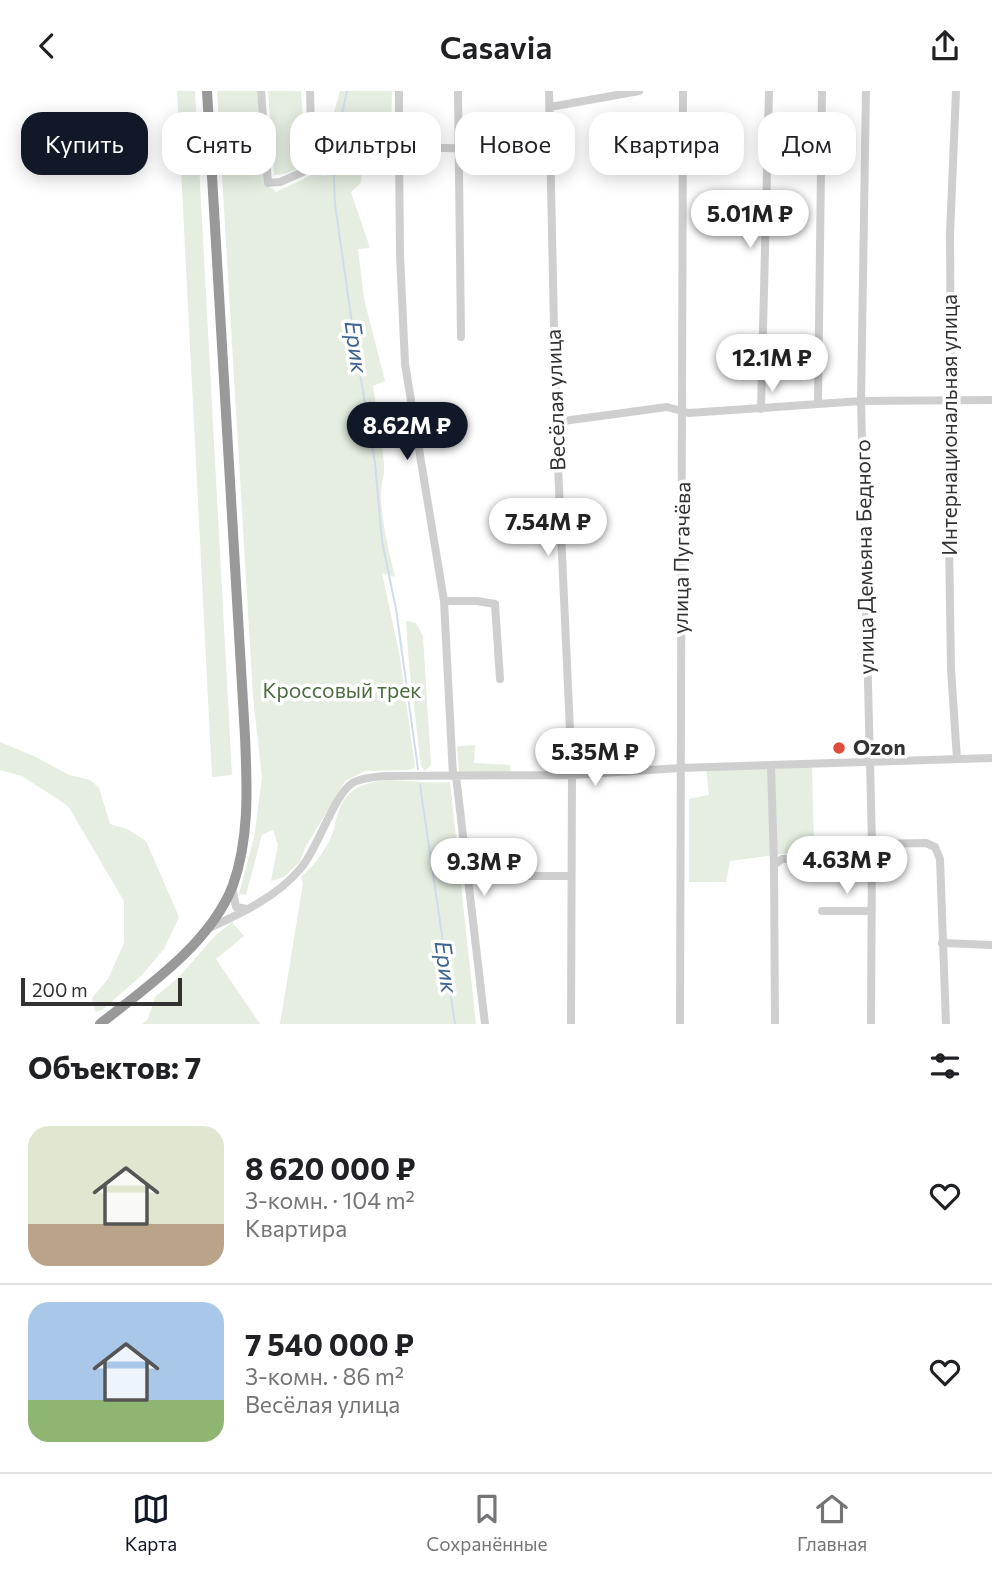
<!DOCTYPE html>
<html lang="ru">
<meta charset="utf-8">
<style>
body{margin:0;font-family:Commissioner,sans-serif;background:#f6f6f6;color:#202124;height:100vh;display:flex;flex-direction:column;font-size:26px;white-space:nowrap}
*{box-sizing:border-box;margin:0}
p{font-size:23px;color:#757577}
.icon{flex:none;width:38px;height:38px;fill:none;stroke:currentColor;stroke-width:2;stroke-linecap:round;stroke-linejoin:round}
.map{position:relative;height:933px;overflow:hidden}
.details{display:flex;flex-direction:column;background:#fff;flex:1}
.details>*{flex:none}
.top-card{position:absolute;left:21px;top:21px;width:950px;height:63px;display:flex;gap:14px}
.scale{position:absolute;left:21px;bottom:18px;width:161px;box-sizing:border-box;padding-left:7px;border:4px solid #323232;border-top:0;font-size:19px;line-height:24px;white-space:nowrap;color:#323232;-webkit-text-stroke:5px #fff;paint-order:stroke}
.price{position:absolute;translate:-50% -60px;padding:0 16px;border-radius:24px;background:#fff;color:#222;font-size:23px;line-height:46px;filter:drop-shadow(0 2px 4px #0008)}
.price::after{content:'';position:absolute;left:50%;top:42px;width:21px;height:16px;margin-left:-10px;background:inherit;clip-path:polygon(0 0,100% 0,50% 100%)}
.price.active{background:#111827;color:#fff}
ul{padding:0;list-style:none}
li{display:flex;align-items:center;gap:21px;height:175px;padding:0 28px}
li+li{border-top:2px solid #e0e0e0}
li span{display:grid;place-items:center;flex:none;width:196px;height:140px;border-radius:21px;color:#555}
li>.icon{margin-inline-start:auto}
span .icon{width:84px;height:84px;fill:#fffc;stroke-width:1}
li b{font-size:30px}
h2{display:flex;justify-content:space-between;align-items:center;height:84px;padding:0 28px;font-size:30px}
.pill{padding:0 24px;border-radius:21px;background:#fff;box-shadow:0 4px 18px #0003;font-size:24px;line-height:63px}
.pill.active{background:#111827;color:#fff}
header{display:flex;justify-content:space-between;align-items:center;height:91px;padding:0 28px;background:#fff;font-size:32px;font-weight:600}
.menu{display:flex;justify-content:space-around;align-items:center;height:98px;border-top:2px solid #e0e0e0;background:#fff;font-size:19px;color:#757577}
.menu a{display:grid;justify-items:center;gap:4px}
.menu .active{color:#111827}
.map>svg:first-child{display:block}
</style>
<header><svg class="icon" aria-label="back" viewBox="0 0 24 24"><path d="M15 5l-7 7 7 7"/></svg>Casavia<svg class="icon" aria-label="share" viewBox="0 0 24 24"><path d="M12 15V3M7 8l5-5 5 5M5 13v7h14v-7"/></svg></header>
<div class="map">
<svg width="992" height="933" viewBox="0 0 992 933">
<rect width="100%" height="100%" fill="#fff"/>
<!-- green -->
<path fill="#e5eee1" d="M177 0H195L232 684 212 686Z
M217 0H257L265 95 272 97 276 101 318 81 325 85 323 58 340 0H392L391 46 356 53 362 77 361 92 351 101 370 157 358 158 364 208 385 290 373 295C377 321 381 346 384 372 385 384 380 397 381 410 383 436 389 461 395 486L382 482 400 566 415 676 410 679 365 680 345 690 305 757 300 771 284 786 271 790 278 754 273 739 262 744 246 804 239 803 254 746 262 687 253 606Z
M268 0H301L306 67 304 75 285 83 274 84Z
M406 530 416 532 423 545 431 674 425 680 421 675 409 574Z
M0 651 36 666 69 684 90 689 99 697 110 733 127 738 146 750 179 826 164 858 141 885 102 919 95 921 92 907 108 888 124 852V810L68 715 22 685 0 679Z
M475 654 474 672 510 674V681H459L457 655Z
M812 674 814 759 730 770 726 791H689V708L709 704 706 677Z
M387 689C409 689 429 693 450 691L476 933H280L303 792 301 786C314 775 327 758 333 741 335 736 335 730 337 725 346 697 360 693 387 689Z
M232 831 244 845 216 868 260 933H142L148 928 155 906 179 886 214 846Z"/>
<g fill="none" stroke-linecap="round" stroke-linejoin="round">
<!-- stream -->
<path stroke="#cedcec" stroke-width="2" d="M347 0 333 63 335 113 355 253 375 372 382 450 396 518 418 678
M420 694 455 933"/>
<!-- minor -->
<path stroke="#cfcfcf" stroke-width="8" d="M261 0 268 92 280 91 312 77 310 0
M399 0V56L539 59 551 62
M458 0 461 246
M549 0 556 331 572 684 571 933
M866 0 861 310 872 753 871 933
M956 0 950 143 951 311 949 449 951 578 957 668
M550 16 639 0
M399 56 400 163 405 273 444 510 453 685
M818 313 822 0
M761 318 769 0
M556 331 667 316 689 322 861 310 992 309
M444 510H477L495 513 500 588
M771 675 774 773
M456 685 485 933
M872 753 926 752 935 756 940 768 946 933
M467 785H570
M232 796 236 816 247 818
M822 820H871
M207 838C240 823 277 806 301 777 319 756 334 702 354 691 364 686 376 686 386 685L572 684 680 677 992 667
M942 852 992 854
M680 933 683 0
M775 933 774 774 782 768 872 765"/>
<!-- highway -->
<path stroke="#999" stroke-width="10" d="M100 933C147 896 211 852 233 794 250 746 247 694 245 645L207 0"/>
</g>
<!-- markers -->
<circle fill="#e04b3d" stroke="#fff" stroke-width="2.5" cx="839" cy="657" r="7"/>
<g text-anchor="middle" stroke-width="7" stroke-linejoin="round" paint-order="stroke">
<!-- street labels -->
<g font-size="21" fill="#323232" stroke="#fff">
<text transform="translate(556 309) rotate(-92)" y="7">Весёлая улица</text>
<text transform="translate(950 334) rotate(-90)" y="7">Интернациональная улица</text>
<text transform="translate(865 466) rotate(-91)" y="7">улица Демьяна Бедного</text>
<text transform="translate(682 467) rotate(-89)" y="7">улица Пугачёва</text>
</g>
<!-- park labels -->
<g font-size="21" fill="#4d6d40" stroke="#fff">
<text x="342" y="607">Кроссовый трек</text>
</g>
<!-- poi labels -->
<g font-size="21" font-weight="bold" fill="#323232" stroke="#fff" text-anchor="start">
<text x="853" y="664">Ozon</text>
</g>
<!-- water labels -->
<g font-size="23" font-style="italic" fill="#416592" stroke="#fff">
<text transform="translate(356 256) rotate(82)" y="8">Ерик</text>
<text transform="translate(446 876) rotate(82)" y="8">Ерик</text>
</g>
</g>
</svg>
<div class="scale">200 m</div>
<b class="price" style="left:750px;top:159px">5.01M ₽</b>
<b class="price" style="left:772px;top:303px">12.1M ₽</b>
<b class="price active" style="left:407px;top:371px">8.62M ₽</b>
<b class="price" style="left:548px;top:467px">7.54M ₽</b>
<b class="price" style="left:595px;top:697px">5.35M ₽</b>
<b class="price" style="left:847px;top:805px">4.63M ₽</b>
<b class="price" style="left:484px;top:807px">9.3M ₽</b>
<div class="top-card">
<a class="pill active">Купить</a>
<a class="pill">Снять</a>
<a class="pill">Фильтры</a>
<a class="pill">Новое</a>
<a class="pill">Квартира</a>
<a class="pill">Дом</a>
</div>
</div>
<section class="details">
<h2>Объектов: 7<svg class="icon" aria-label="filters" viewBox="0 0 24 24"><path d="M4 7h16M4 17h16"/><circle cx="9" cy="7" r="2"/><circle cx="15" cy="17" r="2"/></svg></h2>
<ul>
<li><span style="background:linear-gradient(#dfe7d0 70%,#b9a48a 0)"><svg class="icon" aria-label="home" viewBox="0 0 24 24"><path d="M3 11l9-7 9 7M6 9v11h12V9"/></svg></span><div><b>8 620 000 ₽</b><p>3-комн. · 104 m²</p><p>Квартира</p></div><svg class="icon" aria-label="heart" viewBox="0 0 24 24"><path d="M12 20l-8-8c-3-5 5-10 8-4 3-6 11-1 8 4z"/></svg></li>
<li><span style="background:linear-gradient(#a9c7e8 70%,#8fb573 0)"><svg class="icon" aria-label="home" viewBox="0 0 24 24"><path d="M3 11l9-7 9 7M6 9v11h12V9"/></svg></span><div><b>7 540 000 ₽</b><p>3-комн. · 86 m²</p><p>Весёлая улица</p></div><svg class="icon" aria-label="heart" viewBox="0 0 24 24"><path d="M12 20l-8-8c-3-5 5-10 8-4 3-6 11-1 8 4z"/></svg></li>
</ul>
</section>
<nav class="menu">
<a class="active"><svg class="icon" aria-label="map" viewBox="0 0 24 24"><path d="M3 6l6-2 6 2 6-2v14l-6 2-6-2-6 2zM9 4v14M15 6v14"/></svg>Карта</a>
<a><svg class="icon" aria-label="saved" viewBox="0 0 24 24"><path d="M7 4h10v16l-5-4-5 4z"/></svg>Сохранённые</a>
<a><svg class="icon" aria-label="home" viewBox="0 0 24 24"><path d="M3 11l9-7 9 7M6 9v11h12V9"/></svg>Главная</a>
</nav>
